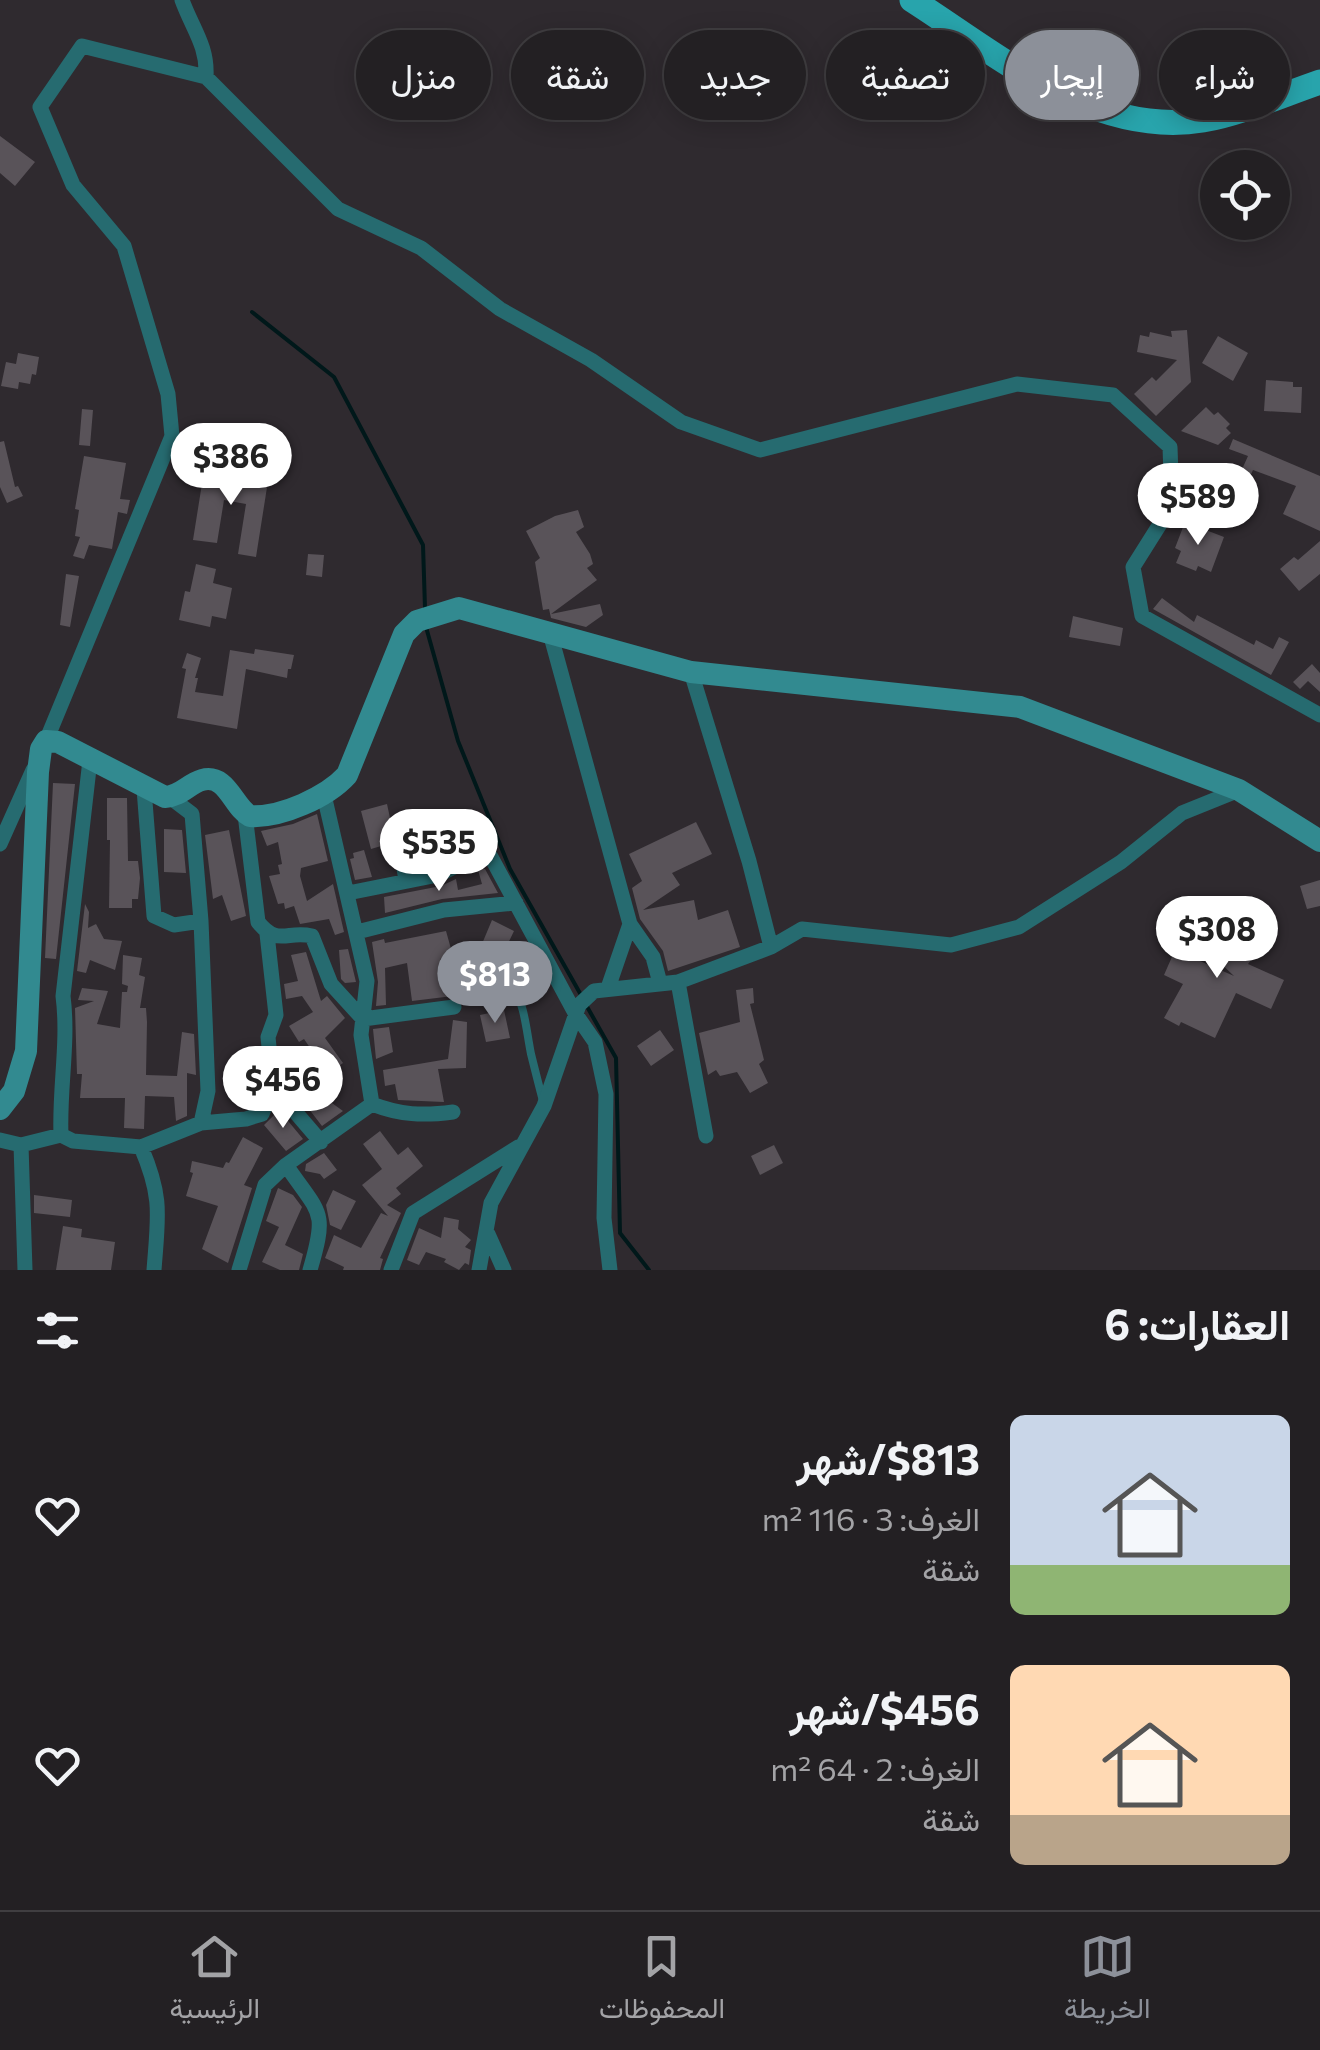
<!DOCTYPE html>
<html lang="ar">
<meta charset="utf-8">
<style>
body{margin:0;font-family:Commissioner,Vazirmatn,sans-serif;background:#2b282b;color:#f1f3f6;direction:rtl;height:100vh;display:flex;flex-direction:column;font-size:38px;white-space:nowrap}
*{box-sizing:border-box;margin:0}
p{font-size:32px;color:#a3a3a6}
.icon{flex:none;width:55px;height:55px;fill:none;stroke:currentColor;stroke-width:2;stroke-linecap:round;stroke-linejoin:round}
.map{position:relative;height:1270px;overflow:hidden;direction:ltr}
.drawer{display:flex;flex-direction:column;background:#232023;flex:1}
.drawer>*{flex:none}
.guide{position:absolute;left:30px;top:30px;width:1260px;height:90px;direction:rtl;display:flex;gap:20px}
.fabs{position:absolute;left:1200px;top:150px;display:grid;gap:20px}
.fabs a{display:grid;place-items:center;width:90px;height:90px;border-radius:50%;background:#232023;box-shadow:0 5px 25px #0003,0 0 0 2px #403e41;font-size:50px}
.price{position:absolute;translate:-50% -85px;padding:0 22px;border-radius:35px;background:#fff;color:#222;font-size:32px;line-height:65px;filter:drop-shadow(0 2px 5px #0008)}
.price::after{content:'';position:absolute;left:50%;top:60px;width:30px;height:22px;margin-left:-15px;background:inherit;clip-path:polygon(0 0,100% 0,50% 100%)}
.price.on{background:#8c9099;color:#fff}
ul{padding:0;list-style:none}
li{display:flex;align-items:center;gap:30px;height:250px;padding:0 30px}
li span{display:grid;place-items:center;flex:none;width:280px;height:200px;border-radius:15px;color:#555}
li>.icon{margin-inline-start:auto}
span .icon{width:120px;height:120px;fill:#fffc;stroke-width:1}
li b{font-size:42px}
h2{display:flex;justify-content:space-between;align-items:center;height:120px;padding:0 30px;font-size:42px}
.chip{padding:0 35px;border-radius:45px;background:#232023;box-shadow:0 5px 25px #0003,0 0 0 2px #403e41;font-size:35px;line-height:90px}
.chip.on{background:#8c9099;color:#fff}
.tabs{display:flex;justify-content:space-around;align-items:center;height:140px;border-top:2px solid #403e41;background:#232023;font-size:28px;color:#a3a3a6}
.tabs a{display:grid;justify-items:center;gap:5px}
.tabs .on{color:#8c9099}
.map>svg:first-child{display:block}
</style>
<div class="map">
<svg width="1320" height="1270" viewBox="0 0 1320 1270">
<rect width="100%" height="100%" fill="#2f2a2f"/>
<g fill="none" stroke-linecap="round" stroke-linejoin="round">
<!-- stream -->
<path stroke="#00181a" stroke-width="4" d="M252 312 334 377 423 545 425 608
M426 627 458 741 510 869 581 995
M585 1003 616 1058 620 1233 649 1270"/>
</g>
<!-- building -->
<path fill="#595359" d="M0 136 35 162 15 186 0 173Z
M1187 330 1191 382 1156 416 1134 394 1152 377 1156 381 1177 360 1137 352 1140 335 1149 337 1150 332 1172 337 1171 331Z
M1218 336 1248 353 1233 381 1202 363Z
M18 353 39 357 36 375 32 374 30 384 19 382 18 389 1 386 6 362 16 364Z
M1266 380 1293 382V387H1302L1301 413 1264 411Z
M1206 407 1214 415 1218 412 1230 424 1226 428 1231 433 1218 445 1181 431Z
M82 409 93 410 90 446 79 445Z
M1233 439 1320 476V531L1283 514 1296 486 1253 470 1236 507 1208 493 1218 472 1225 476 1228 470 1239 476 1248 456 1229 449Z
M4 441 15 487 18 486 23 496 7 503 0 487V442Z
M84 456 126 463 120 499 130 500 127 514 118 512 112 549 89 545 84 559 73 556 80 537 75 536 79 510 75 509Z
M204 471 268 481 256 557 238 554 246 504 224 500 217 543 193 540Z
M578 510 584 527 576 532 590 554 593 564 587 568 597 580 551 614 600 604 603 615 586 627 551 618 549 609 543 610 535 562 540 558 526 531 555 516Z
M1185 522 1224 537 1211 572 1198 566 1196 571 1176 563 1181 551 1175 548Z
M1320 541V574L1299 591 1280 569 1294 557 1298 560Z
M308 554 324 555 322 577 306 575Z
M196 564 216 569 213 583 232 588 226 619 212 616 210 627 179 620 185 591 190 592Z
M66 574 79 576 70 627 60 625Z
M1162 598 1194 622 1197 615 1254 645 1256 640 1273 649 1279 637 1289 642 1271 675 1153 609Z
M1073 616 1123 628 1120 646 1069 637Z
M255 649 294 655 291 669H288L287 678 246 669 237 729 177 718 186 669 182 668 187 653 201 658 195 678H198L195 692 223 696 230 650 254 654Z
M1312 664 1320 673V692L1308 681 1300 689 1293 682Z
M53 783 75 784 56 959 45 958Z
M107 798H127L128 861H138L140 878 138 899H132V908H109L110 840H107Z
M387 804 393 832 388 844 371 849 361 811Z
M317 814 328 861 301 868 300 876 307 901 333 884 344 932 335 935 329 919 300 924 294 906 285 909 284 903 278 904 269 876 280 874 278 865 282 864 278 842 267 846 261 831 293 824Z
M696 822 712 854 672 873 680 885 643 910 694 900 698 920 728 910 740 947 668 971 663 951 640 919 632 888 642 881 629 854Z
M164 829 182 830 186 873 164 872Z
M229 830 246 916 231 921 222 895 213 899 205 835Z
M440 837 448 858 416 868 412 850Z
M364 850 372 877 355 880 350 859 354 858 353 853Z
M485 869 498 893 442 899 385 913 384 897 441 886 456 879 458 890 482 884 478 870Z
M1320 880V906L1307 909 1300 886Z
M85 904 89 912 88 928 96 924 104 939 122 941 115 970 90 960 86 973 77 971Z
M1209 917 1254 956 1248 964 1284 980 1271 1009 1236 993 1215 1038 1181 1022 1179 1026 1164 1018 1183 984 1164 975 1175 950 1234 976 1191 935Z
M492 920 514 931 504 952 494 947 489 956 479 951Z
M446 931 453 956 440 959 446 978 456 976 462 998 453 996 412 1001 407 963 385 968 386 1005 376 1006 378 982 372 942 384 939 385 943Z
M348 949 356 982 345 983 341 979 339 950Z
M306 952 321 1001 327 996 345 1018 325 1038 343 1063 328 1074 304 1039 299 1042 289 1026 313 1012 302 996 286 999 284 984 298 981 291 955Z
M123 955 142 958 139 975 145 977 140 1008H146L147 1022 146 1075 177 1076 182 1032 194 1034 196 1075 187 1073V1116L176 1121 174 1097 145 1096 144 1129 124 1128 125 1098H80L82 1074H77L75 1008 94 1001 78 1000 82 988 108 991 97 1024 120 1028 122 992H127L128 986 122 984Z
M753 988 754 1003 750 1004 764 1060 759 1064 768 1083 750 1093 737 1072 720 1076 716 1070 708 1075 699 1033 740 1022 736 990Z
M504 1010 510 1038 486 1042 480 1015Z
M453 1020 467 1022 466 1068 438 1069 444 1102 398 1100 395 1084 385 1086 383 1070 448 1059Z
M389 1027 393 1052 376 1059 373 1029Z
M660 1030 674 1050 651 1066 637 1046Z
M285 1064 304 1072 300 1080 343 1111 322 1126 302 1100 304 1096 284 1081Z
M279 1110 303 1139 286 1151 264 1125Z
M380 1131 398 1155 408 1147 423 1166 396 1188 401 1194 387 1205 401 1213 380 1258 383 1259 380 1270H343L344 1267 325 1258 334 1235 361 1248 381 1213 388 1216 362 1185 382 1169 363 1144Z
M243 1137 263 1148 244 1185 252 1188 228 1263 202 1249 218 1206 186 1196 193 1173 190 1172 192 1161 223 1168 226 1162 229 1163Z
M774 1145 783 1163 760 1175 751 1156Z
M324 1153 337 1170 324 1179 320 1174 305 1171 306 1164Z
M278 1188 293 1195 302 1207 285 1245 303 1254 299 1270H280L262 1262 279 1227 266 1221Z
M333 1190 356 1201 341 1230 330 1225 326 1205Z
M34 1195 72 1200 70 1217 34 1213Z
M444 1217 459 1220 458 1229 471 1240 465 1247 471 1250 469 1265 465 1263 459 1270 444 1262 446 1259 426 1252 419 1265 407 1260 419 1228 441 1238Z
M63 1226 82 1229 81 1237 115 1242 111 1270H56Z"/>
<g fill="none" stroke-linecap="round" stroke-linejoin="round">
<!-- service -->
<path stroke="#266b70" stroke-width="8" d="M469 966C525 974 522 1008 531 1054 535 1070 539 1086 543 1101"/>
<!-- minor -->
<path stroke="#266b70" stroke-width="15" d="M182 0C192 28 208 46 206 77
M550 633 630 924 608 988
M691 672 749 861 771 947
M46 741 172 436 168 394 124 246 73 185 40 107 82 46 206 77 338 209 421 248 500 309 591 360 681 422 760 450 1017 384 1113 395 1170 447 1172 505 1133 567 1142 616 1320 715
M90 760 63 996C69 1042 59 1089 61 1135L73 1141 141 1147C163 1198 158 1216 154 1270
M144 789 154 916 174 925 201 921
M245 814 258 922C278 947 287 930 312 936L331 984 363 1019 454 1007
M399 841 406 880
M0 844 33 770
M348 893 438 875 466 861 491 857 575 1013 595 1042 606 1094 604 1218 610 1270
M630 924 653 957 660 983
M357 932 444 910 516 903
M678 982 706 1136
M273 1086 321 1142
M372 1104C400 1115 423 1116 453 1112
M201 1123 246 1119 262 1114 273 1086 268 1037 276 1015 267 934
M0 1140 21 1145 61 1135
M21 1145 25 1270
M141 1147 201 1123 208 1091 201 921 192 814 171 798
M286 1165C320 1215 328 1209 310 1270
M488 1234 504 1270
M239 1270 265 1185 286 1165 372 1104 361 1035 367 981 324 795
M391 1270 413 1213 518 1147
M479 1270 491 1203 544 1106 579 1005 594 991 678 982 771 947 802 929 951 945 1019 927 1121 862 1182 813 1239 790"/>
<!-- secondary -->
<path stroke="#328a90" stroke-width="22" d="M0 1109 14 1091 26 1051 38 772 41 749 46 741 58 742 165 797C181 796 188 784 202 780 227 773 233 807 250 816 281 818 327 797 347 775L404 634 417 621 459 608 691 672 1020 707 1239 790 1320 841"/>
<!-- primary -->
<path stroke="#28a4ac" stroke-width="25" d="M912 0C998 55 1094 138 1203 120 1242 113 1282 95 1320 82"/>
</g>
</svg>
<div class="fabs">
<a><svg class="icon" aria-label="locate" viewBox="0 0 24 24"><circle cx="12" cy="12" r="6"/><path d="M12 2v4M12 18v4M2 12h4M18 12h4"/></svg></a>
</div>
<b class="price" style="left:231px;top:508px">$386</b>
<b class="price" style="left:1198px;top:548px">$589</b>
<b class="price" style="left:439px;top:894px">$535</b>
<b class="price" style="left:1217px;top:981px">$308</b>
<b class="price on" style="left:495px;top:1026px">$813</b>
<b class="price" style="left:283px;top:1131px">$456</b>
<div class="guide">
<a class="chip">شراء</a>
<a class="chip on">إيجار</a>
<a class="chip">تصفية</a>
<a class="chip">جديد</a>
<a class="chip">شقة</a>
<a class="chip">منزل</a>
</div>
</div>
<section class="drawer">
<h2>العقارات: 6<svg class="icon" aria-label="filters" viewBox="0 0 24 24"><path d="M4 7h16M4 17h16"/><circle cx="9" cy="7" r="2"/><circle cx="15" cy="17" r="2"/></svg></h2>
<ul>
<li><span style="background:linear-gradient(#c9d6e8 75%,#8fb573 0)"><svg class="icon" aria-label="home" viewBox="0 0 24 24"><path d="M3 11l9-7 9 7M6 9v11h12V9"/></svg></span><div><b>$813/شهر</b><p>الغرف: 3 · 116 m²</p><p>شقة</p></div><svg class="icon" aria-label="heart" viewBox="0 0 24 24"><path d="M12 20l-8-8c-3-5 5-10 8-4 3-6 11-1 8 4z"/></svg></li>
<li><span style="background:linear-gradient(#ffd9b3 75%,#b9a48a 0)"><svg class="icon" aria-label="home" viewBox="0 0 24 24"><path d="M3 11l9-7 9 7M6 9v11h12V9"/></svg></span><div><b>$456/شهر</b><p>الغرف: 2 · 64 m²</p><p>شقة</p></div><svg class="icon" aria-label="heart" viewBox="0 0 24 24"><path d="M12 20l-8-8c-3-5 5-10 8-4 3-6 11-1 8 4z"/></svg></li>
</ul>
</section>
<nav class="tabs">
<a class="on"><svg class="icon" aria-label="map" viewBox="0 0 24 24"><path d="M3 6l6-2 6 2 6-2v14l-6 2-6-2-6 2zM9 4v14M15 6v14"/></svg>الخريطة</a>
<a><svg class="icon" aria-label="saved" viewBox="0 0 24 24"><path d="M7 4h10v16l-5-4-5 4z"/></svg>المحفوظات</a>
<a><svg class="icon" aria-label="home" viewBox="0 0 24 24"><path d="M3 11l9-7 9 7M6 9v11h12V9"/></svg>الرئيسية</a>
</nav>
